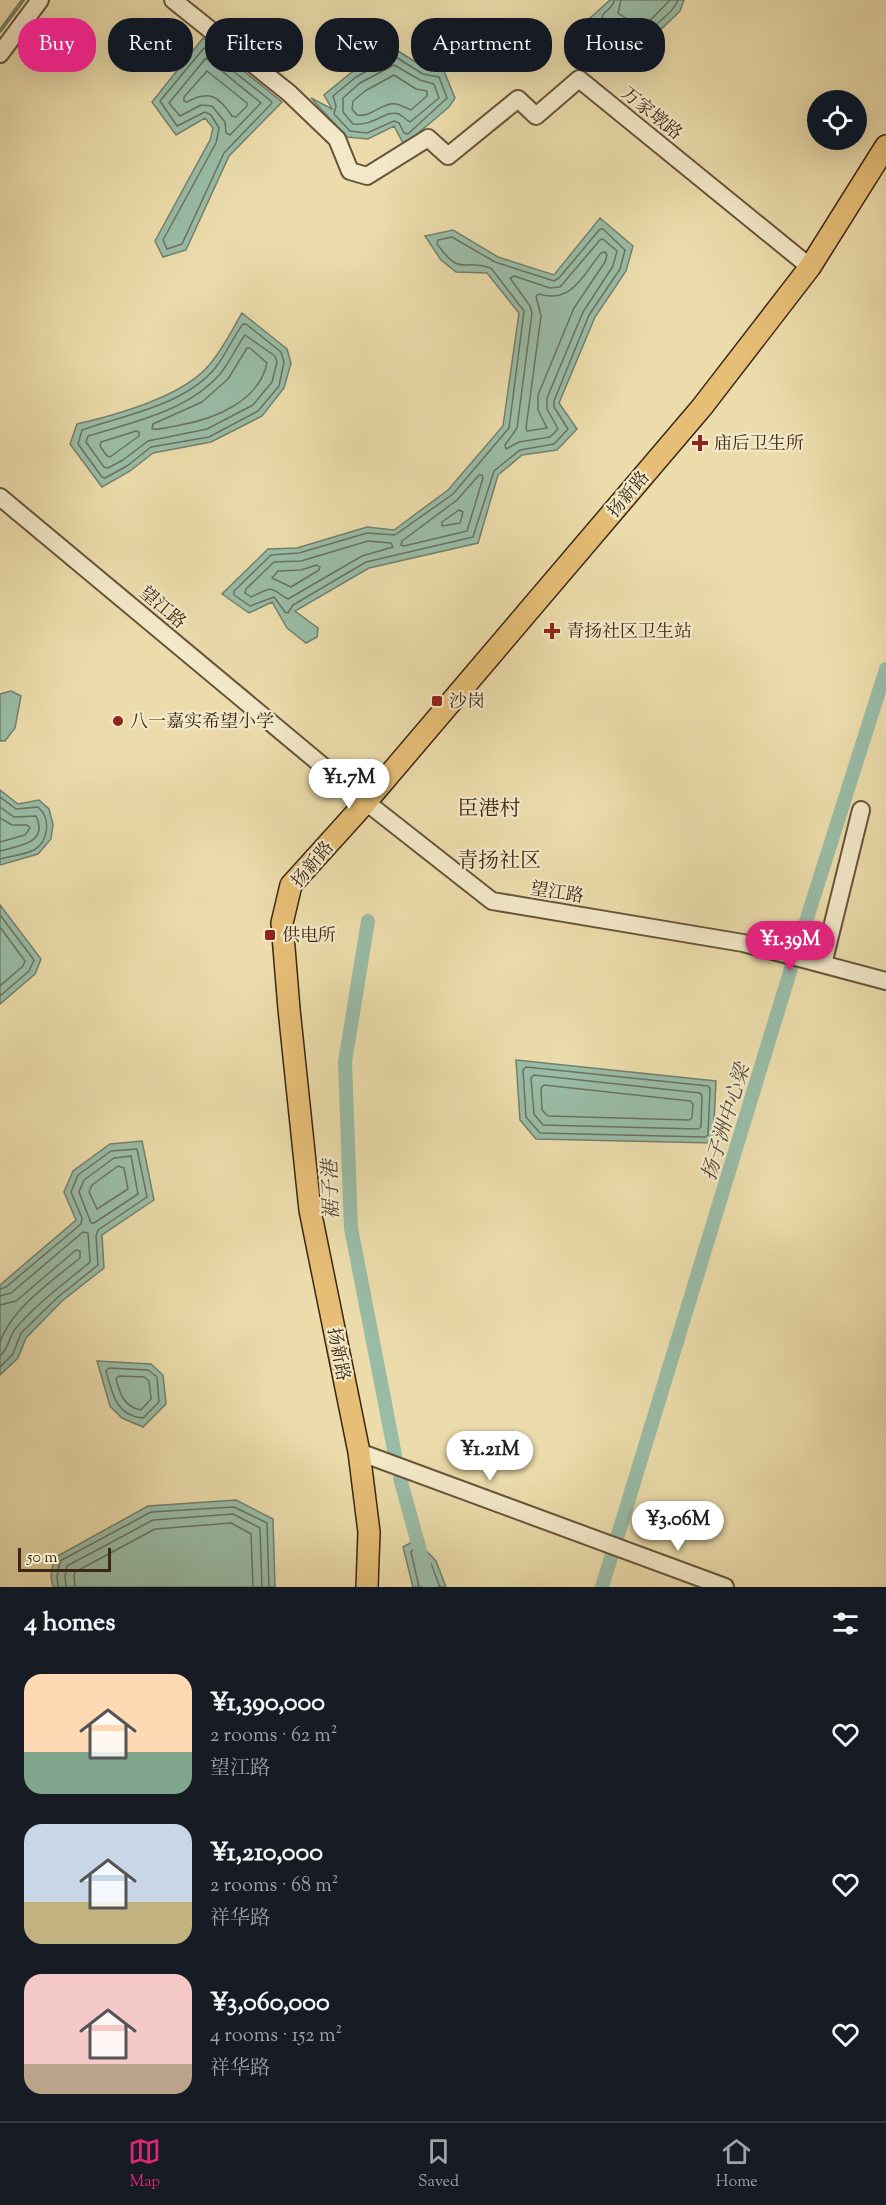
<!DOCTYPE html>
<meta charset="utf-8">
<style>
body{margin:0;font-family:"Sorts Mill Goudy","Noto Serif SC",serif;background:#242831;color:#f1f3f6;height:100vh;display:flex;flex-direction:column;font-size:22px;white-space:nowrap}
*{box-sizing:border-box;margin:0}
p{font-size:20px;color:#9ea1a6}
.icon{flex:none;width:33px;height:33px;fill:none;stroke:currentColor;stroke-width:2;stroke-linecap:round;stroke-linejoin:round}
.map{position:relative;height:1587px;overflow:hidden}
.sheet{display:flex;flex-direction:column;background:#171b24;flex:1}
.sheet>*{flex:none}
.guide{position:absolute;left:18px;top:18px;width:850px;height:54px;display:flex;gap:12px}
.tools{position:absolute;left:807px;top:90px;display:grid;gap:12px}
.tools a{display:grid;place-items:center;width:60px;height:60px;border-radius:50%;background:#171b24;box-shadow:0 6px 24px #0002;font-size:30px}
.scale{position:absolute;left:18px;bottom:15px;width:93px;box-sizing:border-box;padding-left:6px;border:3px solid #3a2715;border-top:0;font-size:16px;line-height:21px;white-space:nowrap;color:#3a2715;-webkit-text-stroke:4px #f3e8c8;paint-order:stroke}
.price{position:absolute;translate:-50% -51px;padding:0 14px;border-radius:21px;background:#fff;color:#222;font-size:20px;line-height:39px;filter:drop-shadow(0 2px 3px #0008)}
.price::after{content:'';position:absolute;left:50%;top:36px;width:18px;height:14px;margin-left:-9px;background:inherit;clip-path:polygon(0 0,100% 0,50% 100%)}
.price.current{background:#db2777;color:#fff}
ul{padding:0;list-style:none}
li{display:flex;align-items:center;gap:18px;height:150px;padding:0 24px}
li span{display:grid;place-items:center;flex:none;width:168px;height:120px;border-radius:18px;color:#555}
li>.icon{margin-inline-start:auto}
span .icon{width:72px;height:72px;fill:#fffc;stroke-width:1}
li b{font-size:26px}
h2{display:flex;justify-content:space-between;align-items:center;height:72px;padding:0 24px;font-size:26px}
.tag{padding:0 21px;border-radius:24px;background:#171b24;box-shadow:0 6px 24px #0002;font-size:21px;line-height:54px}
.tag.current{background:#db2777;color:#fff}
.menu{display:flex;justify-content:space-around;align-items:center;height:84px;border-top:2px solid #363941;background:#171b24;font-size:16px;color:#9ea1a6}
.menu a{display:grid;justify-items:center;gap:3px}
.menu .current{color:#db2777}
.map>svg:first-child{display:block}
</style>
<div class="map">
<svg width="886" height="1587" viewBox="0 0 886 1587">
<rect width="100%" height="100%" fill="#ecdcab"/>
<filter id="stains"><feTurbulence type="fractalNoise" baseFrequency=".00333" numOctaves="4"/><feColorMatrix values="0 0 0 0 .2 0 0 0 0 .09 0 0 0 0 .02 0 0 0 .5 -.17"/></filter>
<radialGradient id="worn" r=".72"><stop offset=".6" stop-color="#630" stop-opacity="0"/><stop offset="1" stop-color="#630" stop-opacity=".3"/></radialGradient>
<!-- water -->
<path fill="#99bca7" stroke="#73806d" stroke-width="1.5" d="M610 0H684L680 11 651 39 643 64 622 53 619 29 592 24 590 18Z
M203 38 282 102 229 156 186 250 163 257 155 241 210 140 213 128 205 118 176 135 152 102Z
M395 49 425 68 444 71 455 98 449 107 404 145 394 126 368 139 347 137 311 98 332 109 324 95 352 72Z
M600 218 633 246 626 271 595 317 559 403 577 429 557 450 522 455 498 475 478 543 369 568 295 611 318 628 317 637 306 643 287 628 272 602 249 613 222 594 268 549 297 548 367 527 394 530 448 490 503 426 519 313 487 273 456 272 441 260 425 236 453 230 498 257 554 275Z
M242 313 287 349 291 363 284 388 262 416 211 442 153 453 130 471 102 487 70 444 77 424C116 415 184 396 210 364 223 349 232 330 242 313Z
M11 691 21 696 15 728 5 741H0V694Z
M0 790 18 804 39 800 49 809 53 824 51 839 38 854 0 865Z
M0 905 41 959 35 974 0 1004Z
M516 1060 716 1081 713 1143 536 1139 520 1120Z
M142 1141 154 1200 102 1235 104 1268 62 1301 26 1338 18 1358 0 1375V1285L76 1220 64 1192 73 1171 110 1144Z
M97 1361 151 1364 163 1375 166 1404 143 1427 122 1418 110 1406Z
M236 1500 273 1519 275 1587H53L51 1577 54 1558 148 1506Z
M416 1540 436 1561 446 1587H413L403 1547Z"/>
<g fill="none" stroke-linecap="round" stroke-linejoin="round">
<!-- shore -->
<path stroke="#6a725e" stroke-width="1.5" d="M614 0C614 9 603 10 602 18L623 25 628 49 638 54C642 49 642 43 646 37 654 22 672 16 678 0
M621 0 618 13 630 21 633 33 636 35 670 0
M204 48 271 101 272 103 224 153 182 244 167 249 163 240 216 143 219 128 211 115 205 112 177 126 160 101Z
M394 56 423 74 439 77 447 98 408 134 404 133 399 123 394 121 367 133 350 131 334 114 336 106 333 96 356 77Z
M206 58 261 103 230 135 226 133 225 122 212 106 201 105 180 116 169 103Z
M394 65 420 80 434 84 439 98 410 122C406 120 403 116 399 114 386 109 373 127 353 124L343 112V98L360 83Z
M207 71 247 103V106L236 117 232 116C219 97 210 89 187 102L184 101V97Z
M394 75 416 89 427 91V96L411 110C406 108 401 105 396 104 382 102 371 118 357 115L352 109 353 101 365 91Z
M600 229H603L625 250 620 269 589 315 554 401V407L568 429 554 444 520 450 494 471 473 537 366 562 293 605 288 613 285 612 274 597 250 606 234 595V591L271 555 299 553 367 533 395 535 453 494 509 428 524 311 491 268C461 258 462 278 437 244L438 240 452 237 495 262 554 281 559 278Z
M603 239 617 251 613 266 583 312 547 398V409L558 429 550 437 519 442 506 449 505 445 517 428 532 313 530 306 510 278 514 276 550 288 560 287 600 240Z
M605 252 607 255 605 262 574 308 538 395V410L547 428 527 431 526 428 541 316 536 296 539 294C572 304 583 275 601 253Z
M243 324H246L281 352 284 362 279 386 258 411 209 437 151 447 127 466 105 478 102 477 78 444 82 430C124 415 186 405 216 367 226 354 233 337 243 324Z
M245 335 275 356 277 362 272 382 253 405 207 429 148 441 123 460 108 468 104 467 86 442 88 436C133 422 188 411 220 374 230 362 236 347 245 335Z
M247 348H250L267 363C259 401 215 419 180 425 171 427 161 430 152 429L153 424 202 402 228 379Z
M136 431 139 432V436L110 457 107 456 100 446 101 442Z
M479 475H482L483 478 467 531 404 546 401 545 402 541 457 500Z
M459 510 463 512 460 523 442 526V522Z
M368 541 391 543 393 547 362 556 288 599C268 587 275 586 251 597L245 593 246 589 274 562 301 561Z
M317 565 320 567 319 570 291 587 272 578 278 571 301 570Z
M0 797 16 809 38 807C51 818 49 841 34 850 24 855 10 856 0 859
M0 807 14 817 36 816C49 843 19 846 0 851
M0 818 12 825H27L30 828 25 835 0 842
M0 915 34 960 29 971 0 996
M0 927 25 961 23 966 0 986
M526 1067 708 1086 710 1089 708 1135 705 1137 540 1133 526 1117 523 1070Z
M534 1075 700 1093 702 1096 701 1127 698 1129 543 1125 534 1114 531 1078Z
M544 1085 690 1101 693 1104 692 1118 689 1120 548 1116 542 1110 541 1088Z
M131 1156 138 1194 94 1223H91L79 1192 84 1180 114 1158Z
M118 1166 124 1168 128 1189 97 1209 89 1192 92 1185Z
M0 1289 6 1287 81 1224 82 1218 71 1192 78 1175 111 1151 137 1149 147 1197 98 1230 96 1236 98 1265 58 1297 21 1333 13 1354 0 1367
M0 1296 11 1293 83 1232 88 1233 90 1262C65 1283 37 1303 16 1328 8 1337 10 1347 0 1356
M0 1305 16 1301 76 1250 80 1251V1258C52 1281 12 1308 0 1342
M109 1368 148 1370 157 1377 159 1402 143 1418C116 1416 112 1393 106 1371Z
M119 1376 144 1377 149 1381 151 1399 141 1410C124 1407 120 1394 116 1379Z
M58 1587 57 1577 60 1561 151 1512 234 1507 267 1523 269 1587
M66 1587 65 1576 67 1566 153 1520 233 1514 260 1528 262 1587
M75 1587 74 1576 75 1572 155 1529 231 1523 251 1534 253 1587
M419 1587 411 1552 414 1548 431 1564 440 1587"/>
<!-- stream -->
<path stroke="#73806d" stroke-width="4" d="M0 31 23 0"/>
<!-- canal -->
<path stroke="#99bca7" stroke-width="14" d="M368 921 345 1062 351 1228 395 1455
M400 1478 430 1587
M602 1587 789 975 886 669"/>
<defs>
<path id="minor" d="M173 0 289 93 337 139 350 171 367 176 428 138 448 156 518 99 536 116 579 79 810 267
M0 54 40 0
M0 497 366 802 492 901 743 943 886 981
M823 964 861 810
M359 1452 725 1587"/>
<path id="major" d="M367 1587 369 1532 359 1452 310 1210 289 1009 282 923 291 885 366 802 702 407 810 267 886 146"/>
</defs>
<!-- minor casing -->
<use href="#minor" stroke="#66543a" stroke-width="20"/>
<!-- major casing -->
<use href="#major" stroke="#3a2715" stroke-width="24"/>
<!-- minor -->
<use href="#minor" stroke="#f3e8c8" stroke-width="16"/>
<!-- major -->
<use href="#major" stroke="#e6be76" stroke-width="21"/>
</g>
<!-- markers -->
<g fill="#8f2418" stroke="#f3e8c8" stroke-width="2">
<path d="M697 434h6v6h6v6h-6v6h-6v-6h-6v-6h6z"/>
<path d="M549 622h6v6h6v6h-6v6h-6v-6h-6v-6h6z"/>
<rect x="431" y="695" width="12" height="12" rx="3"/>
<circle cx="118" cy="721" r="6"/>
<rect x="264" y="929" width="12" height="12" rx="3"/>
</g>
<g text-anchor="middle" stroke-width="4.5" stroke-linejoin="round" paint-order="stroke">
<!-- street labels -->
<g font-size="18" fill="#3a2715" stroke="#f3e8c8">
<text transform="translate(652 113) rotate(39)" y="6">万家墩路</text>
<text transform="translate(628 494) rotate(-50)" y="6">扬新路</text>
<text transform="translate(163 607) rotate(40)" y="6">望江路</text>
<text transform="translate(312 864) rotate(-50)" y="6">扬新路</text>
<text transform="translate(557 892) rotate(9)" y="6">望江路</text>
<text transform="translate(339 1354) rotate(79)" y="6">扬新路</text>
</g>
<!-- poi labels -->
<g font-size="18" fill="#3a2715" stroke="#f3e8c8" text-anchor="start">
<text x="714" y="449">庙后卫生所</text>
<text x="566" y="637">青扬社区卫生站</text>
<text x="449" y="707">沙岗</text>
<text x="130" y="727">八一嘉实希望小学</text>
<text x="282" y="941">供电所</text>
</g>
<!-- water labels -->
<g font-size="20" font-style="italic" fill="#524c3a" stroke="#f3e8c8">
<text transform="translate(725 1122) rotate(-73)" y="7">扬子洲中心梁</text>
<text transform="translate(330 1190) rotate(-92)" y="7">裾子港</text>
</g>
<!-- quarter labels -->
<g font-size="21" fill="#3a2715" stroke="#f3e8c8">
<text x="489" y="815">臣港村</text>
<text x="499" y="867">青扬社区</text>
</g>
</g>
<rect width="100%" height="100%" filter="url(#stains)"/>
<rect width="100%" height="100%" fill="url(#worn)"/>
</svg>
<div class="tools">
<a><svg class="icon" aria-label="locate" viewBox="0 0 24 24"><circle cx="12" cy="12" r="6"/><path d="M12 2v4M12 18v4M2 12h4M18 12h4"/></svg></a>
</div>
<div class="scale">50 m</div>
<b class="price" style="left:349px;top:810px">¥1.7M</b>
<b class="price current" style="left:790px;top:972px">¥1.39M</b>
<b class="price" style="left:490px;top:1482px">¥1.21M</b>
<b class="price" style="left:678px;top:1552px">¥3.06M</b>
<div class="guide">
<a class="tag current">Buy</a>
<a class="tag">Rent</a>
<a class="tag">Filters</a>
<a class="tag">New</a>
<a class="tag">Apartment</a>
<a class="tag">House</a>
</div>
</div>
<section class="sheet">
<h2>4 homes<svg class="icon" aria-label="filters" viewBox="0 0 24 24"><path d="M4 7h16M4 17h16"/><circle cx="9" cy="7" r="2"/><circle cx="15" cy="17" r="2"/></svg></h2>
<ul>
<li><span style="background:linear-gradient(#ffd9b3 65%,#7fa58c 0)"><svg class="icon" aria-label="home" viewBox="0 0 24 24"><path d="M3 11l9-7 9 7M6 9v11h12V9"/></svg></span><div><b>¥1,390,000</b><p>2 rooms · 62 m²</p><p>望江路</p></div><svg class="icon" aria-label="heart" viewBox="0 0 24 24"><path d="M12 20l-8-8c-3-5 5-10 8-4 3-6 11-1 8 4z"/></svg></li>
<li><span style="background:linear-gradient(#c9d6e8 65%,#c2b280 0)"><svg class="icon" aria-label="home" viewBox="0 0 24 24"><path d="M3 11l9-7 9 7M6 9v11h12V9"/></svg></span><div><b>¥1,210,000</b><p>2 rooms · 68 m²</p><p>祥华路</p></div><svg class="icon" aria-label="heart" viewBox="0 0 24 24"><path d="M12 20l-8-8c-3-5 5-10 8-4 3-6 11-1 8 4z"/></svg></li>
<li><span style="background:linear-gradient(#f6c9c9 75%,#b9a48a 0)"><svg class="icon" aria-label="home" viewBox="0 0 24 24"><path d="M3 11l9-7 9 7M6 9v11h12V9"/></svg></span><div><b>¥3,060,000</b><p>4 rooms · 152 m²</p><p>祥华路</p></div><svg class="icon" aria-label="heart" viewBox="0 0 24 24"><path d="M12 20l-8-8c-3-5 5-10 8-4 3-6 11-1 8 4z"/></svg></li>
</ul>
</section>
<nav class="menu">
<a class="current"><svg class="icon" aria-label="map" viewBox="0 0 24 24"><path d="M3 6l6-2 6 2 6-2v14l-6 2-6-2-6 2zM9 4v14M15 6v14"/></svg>Map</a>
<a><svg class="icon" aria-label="saved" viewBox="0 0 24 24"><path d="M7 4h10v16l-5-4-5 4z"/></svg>Saved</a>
<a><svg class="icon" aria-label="home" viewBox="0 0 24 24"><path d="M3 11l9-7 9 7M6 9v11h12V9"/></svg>Home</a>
</nav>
